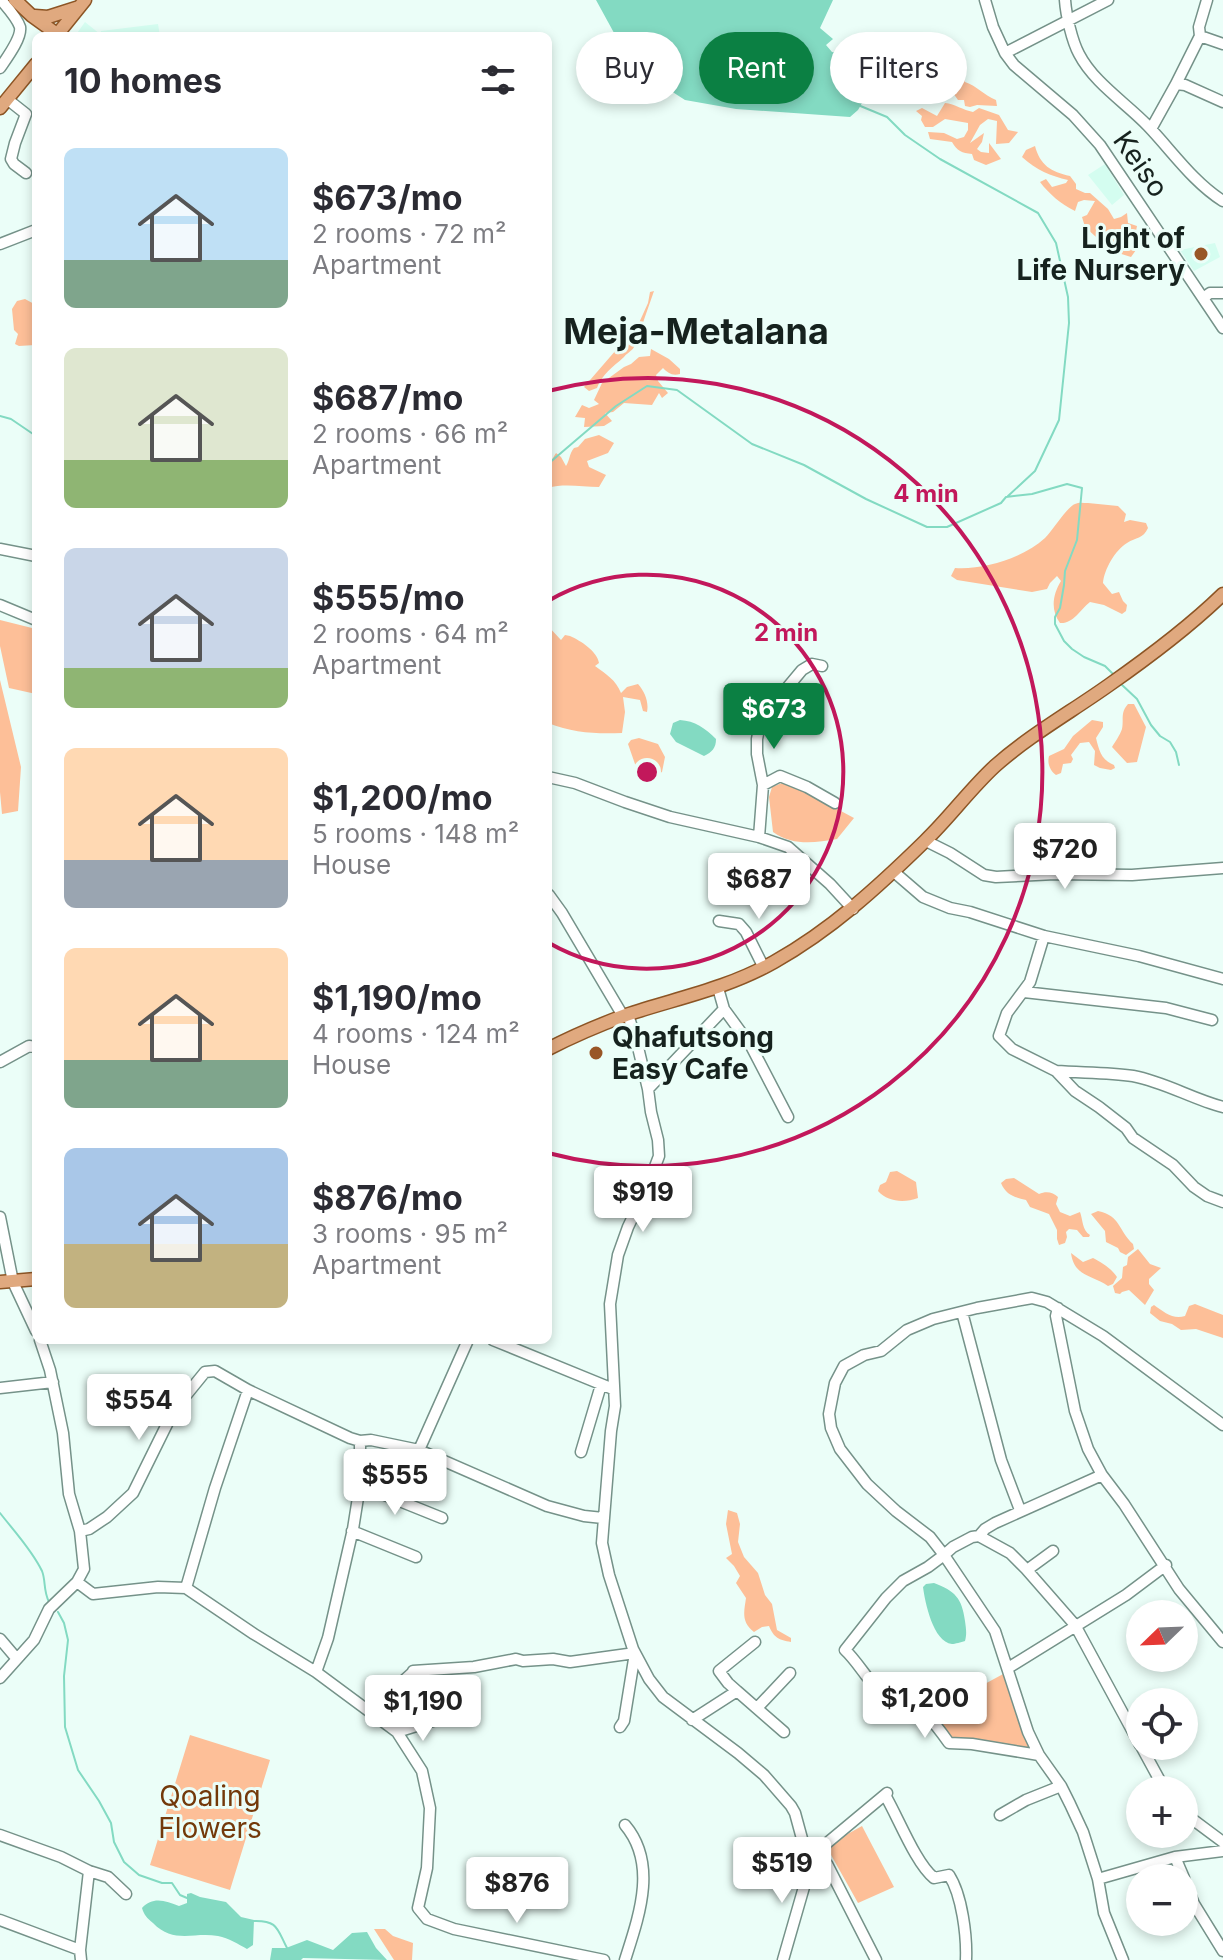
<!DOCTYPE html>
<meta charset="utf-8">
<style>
body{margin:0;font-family:Inter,sans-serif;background:#f2f2f3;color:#2b2b33;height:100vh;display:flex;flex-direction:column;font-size:30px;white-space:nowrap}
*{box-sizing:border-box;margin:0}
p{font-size:26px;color:#7c7c81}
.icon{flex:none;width:44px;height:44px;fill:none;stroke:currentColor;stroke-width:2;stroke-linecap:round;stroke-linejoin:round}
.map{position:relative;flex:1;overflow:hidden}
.side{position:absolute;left:32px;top:32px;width:520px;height:1312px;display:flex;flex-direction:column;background:#fff;border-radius:12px;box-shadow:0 4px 12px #0003}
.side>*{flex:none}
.banner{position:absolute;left:576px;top:32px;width:526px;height:72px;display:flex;gap:16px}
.needle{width:52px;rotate:247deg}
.buttons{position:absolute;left:1126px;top:1600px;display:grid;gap:16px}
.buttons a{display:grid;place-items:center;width:72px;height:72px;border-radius:50%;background:#fff;box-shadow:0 4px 12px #0003;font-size:40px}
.price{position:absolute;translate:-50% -68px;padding:0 18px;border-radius:8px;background:#fff;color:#222;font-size:26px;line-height:52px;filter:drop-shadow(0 2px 4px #0008)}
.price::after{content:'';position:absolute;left:50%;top:48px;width:24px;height:18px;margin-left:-12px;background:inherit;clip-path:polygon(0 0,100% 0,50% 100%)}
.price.on{background:#0b8043;color:#fff}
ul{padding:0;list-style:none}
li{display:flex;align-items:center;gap:24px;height:200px;padding:0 32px}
li span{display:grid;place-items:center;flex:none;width:224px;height:160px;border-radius:12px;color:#555}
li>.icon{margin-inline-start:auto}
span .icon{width:96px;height:96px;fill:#fffc;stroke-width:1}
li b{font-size:34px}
h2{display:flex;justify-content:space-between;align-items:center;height:96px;padding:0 32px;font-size:34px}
.tag{padding:0 28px;border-radius:36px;background:#fff;box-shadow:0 4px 12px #0003;font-size:28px;line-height:72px}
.tag.on{background:#0b8043;color:#fff}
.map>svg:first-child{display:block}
</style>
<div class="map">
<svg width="1223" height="1960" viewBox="0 0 1223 1960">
<rect width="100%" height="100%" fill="#ebfef8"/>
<!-- built -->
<path fill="#d4fdf0" d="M85 22 100 34 101 31 158 24 160 36H75Z
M1105 164 1124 195 1112 205 1088 175Z
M1215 243 1220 257 1194 271 1180 250Z"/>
<!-- green -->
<path fill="#fdbf98" d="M954 77H963L965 82C977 86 984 95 996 100L997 106 977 105 970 107 965 106 964 100H958L953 93 960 84 953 85Z
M945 103C955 104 963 110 973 112L979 108 999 115 1008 130 1018 132 1009 143 996 144 997 121 988 119 980 125 970 143 984 133 982 142 977 149 981 152 989 153V143L1001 159 986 165 974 160 972 154C962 153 957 151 952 142L930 139 928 132 944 133 957 139 964 137 968 130V123L945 119 933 127H925L921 120 922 116 916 111 922 108 937 116Z
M1035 146C1040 165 1051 172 1070 176L1076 184V189L1085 193H1090L1108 209 1114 219 1121 217 1127 213 1128 223 1137 226 1136 231 1127 228 1123 233 1137 244 1136 250 1131 257 1115 252 1116 244 1106 246 1085 227 1082 217 1087 215 1095 201 1084 200 1078 202 1075 211C1061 204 1049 194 1040 182L1046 179 1052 187 1066 183 1068 180C1051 176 1036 170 1022 157L1026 150Z
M654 291 639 334C636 338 636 343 634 347 632 351 627 353 624 357 613 367 602 374 597 388L589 391 584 387 629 335 634 334 648 303 650 292Z
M25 299 36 305 35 345 19 346 15 344 18 334 14 330 12 309 17 301Z
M651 349 669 359 680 369V374C672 376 668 373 663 368L656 375 658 381 668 393 662 398 659 393 652 405 624 403 613 412 605 413 612 421 604 426 584 427 585 418 575 417 582 405 589 408 599 404 594 400 602 383 624 367 631 364 639 357 650 356Z
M599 435 614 443 608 453 587 461 589 467 606 475 599 487C582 487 564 483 548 488V466L556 453 561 457 566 466C570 460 569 454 574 448L578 447 585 439Z
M1088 503 1118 506 1126 514 1124 522 1130 520 1146 523 1148 528C1143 539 1136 537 1127 543 1115 550 1104 570 1103 583L1112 594 1119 592 1123 601 1127 605 1126 611 1122 614 1104 605 1090 602C1080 610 1073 624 1060 623 1050 610 1053 594 1061 581L1057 576 1050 583 1047 589 1032 592 957 580 951 576 955 568C984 570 1023 558 1045 538 1053 530 1067 507 1075 504 1079 502 1083 503 1088 503Z
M0 620 36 629V694L9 688 0 646Z
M548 626 561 640 565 635 570 636C581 641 597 651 599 663L595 666C606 674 616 680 621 693L627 687 638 684C645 692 649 702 647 712L643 711 640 700 623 697 625 712 622 733C596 734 573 733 548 723Z
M0 680 21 767 18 811 2 814 0 792Z
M1128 704H1134L1146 727 1137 762 1127 763 1112 747C1115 742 1120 735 1122 729 1124 719 1120 713 1128 704Z
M1092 720 1103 722V727L1096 738C1099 750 1101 760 1114 765L1115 768 1111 770 1100 768 1094 765 1095 751 1089 742 1080 743 1071 755 1073 759 1071 763 1063 764 1061 773 1056 775C1050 771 1047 763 1049 756L1064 749 1073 736Z
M639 738 658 744 665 757 662 772 658 774H648L643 778 636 777 635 764 628 744 631 740Z
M782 783 794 786 854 818 837 839C814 843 793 846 773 832L769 797 772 787Z
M897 1171 916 1182 918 1198C904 1203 888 1202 878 1191L880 1185 886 1182 890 1172Z
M1014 1178 1039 1194C1046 1191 1053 1192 1058 1197L1056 1204 1060 1212 1070 1216 1080 1212C1083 1220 1082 1230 1090 1235L1089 1237H1083L1077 1230 1069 1229 1066 1232 1067 1237 1065 1243 1059 1245 1057 1239V1230L1049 1214 1030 1207 1026 1200C1014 1197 1006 1195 1001 1183L1006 1179Z
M1098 1211C1121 1216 1118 1230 1133 1244L1134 1249 1126 1255 1120 1252 1118 1248 1106 1242 1105 1231 1091 1214Z
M1138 1249 1150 1264 1161 1268 1149 1279V1284L1154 1290 1145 1305 1129 1290 1122 1292 1120 1294 1115 1293 1113 1286 1122 1278 1123 1267 1127 1265 1128 1257Z
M1071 1253 1083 1262 1093 1258C1101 1262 1112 1269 1117 1277L1113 1284 1108 1286C1093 1275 1074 1277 1071 1253Z
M1195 1304 1223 1315V1338L1196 1329 1181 1330 1172 1324 1160 1321 1150 1313 1151 1307 1154 1305C1164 1312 1173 1320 1185 1316L1189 1306Z
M728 1510 737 1513 740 1524 738 1542 744 1557 758 1573 765 1595 772 1604 777 1630 791 1638V1642C779 1640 774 1638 769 1626L762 1627 754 1632C741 1622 744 1612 746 1598L736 1583 740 1576 734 1566 726 1558 732 1554 726 1524Z
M1005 1673 1030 1752 949 1738 933 1717 981 1686Z
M190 1735 270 1760 230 1890 150 1865Z
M862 1826 894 1887 858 1903 826 1846Z
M374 1929H385L393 1936 413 1943 412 1960H394Z"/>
<!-- water -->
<path fill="#83dac2" d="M596 0H833L820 28 833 39 826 45 832 52 845 54 862 103 858 110 850 117 736 109 685 100 654 80 635 63 619 42Z
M680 720C695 721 705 728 716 739 716 748 712 752 704 756L676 742 670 734 673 723Z
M934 1583C955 1591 962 1598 965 1621 966 1629 967 1633 965 1641 961 1642 955 1644 952 1644 933 1642 925 1602 923 1587L926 1584Z
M191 1893 200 1897 226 1902 241 1917 254 1920 253 1945 247 1949C238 1944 229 1938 218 1936 193 1932 173 1944 153 1923 147 1918 144 1915 142 1908 153 1896 166 1901 179 1906L187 1903V1894Z
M367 1932 376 1948 387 1960 303 1958 301 1960H270L272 1948H286L307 1940 333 1950 352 1933Z"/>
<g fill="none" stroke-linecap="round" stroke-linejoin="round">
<!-- stream -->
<path stroke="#83dac2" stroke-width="2" d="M858 105 887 117 905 135 940 159 1038 213 1056 243 1068 297 1069 323 1059 420 1035 471 1008 496
M0 416 11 419 36 436
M548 464 616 406 647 386 677 390 752 444 804 465 866 499 927 527H947L1001 503 1006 497 1032 494 1067 484 1082 488 1077 540 1065 571 1064 585 1060 608 1055 617V624L1064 641 1072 649 1084 657 1105 666 1115 676
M1121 684 1137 699 1151 725 1160 736 1170 742 1176 752 1179 765
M0 1513C14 1531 32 1550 42 1571 46 1581 43 1590 49 1602
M58 1612 64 1623 68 1640 64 1676 65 1727 78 1770 99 1801 111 1823 114 1842 124 1862 139 1875 162 1883H172L180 1895 187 1898
M253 1921C278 1920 277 1929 287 1948"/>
<defs>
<path id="minor" d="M985 0 993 27 1005 53 1014 65 1073 115 1100 145 1223 328
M1065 0C1066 15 1072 41 1079 54 1094 83 1126 103 1148 126 1172 151 1193 182 1223 201
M1200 36 1223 44
M1005 53 1108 0
M0 68C6 59 22 38 20 27 17 18 7 7 1 0
M1176 84 1200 36 1199 27 1207 0
M7 99 26 114 15 143 11 159 14 164 26 173
M1151 129 1176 84 1185 85 1223 102
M0 244 36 230
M1203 298 1210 293H1223
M0 549 36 556
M0 605 36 620
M548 777 575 783 625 802 670 817 759 837 788 847 830 884 853 909
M763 785 780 776 807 787 835 803
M759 837 763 785 757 754V739L761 719 802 670 812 664 822 666
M926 841 950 853 984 875 996 877 1055 874 1132 875 1223 868
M894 872 923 897 950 908 970 912 1044 936 1139 956 1223 979
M549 895 562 913 623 1016
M719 921 739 924 746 932 764 968
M1044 936 1030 982 1007 1013 999 1036 1012 1049 1056 1071 1075 1091 1099 1107 1126 1128 1133 1138 1173 1165 1194 1187 1207 1196 1223 1202
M718 988 724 1009 648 1089 651 1112 658 1140 659 1156 648 1185 628 1227 618 1255 610 1304 615 1406 611 1431 602 1543 609 1575 633 1649 649 1679 663 1697 738 1753 764 1775 791 1806 795 1813 804 1846 810 1858 806 1880 783 1960
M1024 992 1166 1008 1212 1020
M724 1009 751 1046 788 1117
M628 1015 636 1039 648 1089
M0 1062 29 1046 36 1047
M1056 1071C1081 1073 1108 1072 1133 1076 1165 1082 1192 1099 1223 1107
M0 1217 13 1282 36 1331
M1058 1308 1056 1316 1075 1411 1088 1449 1102 1475 1124 1504 1179 1589 1223 1642
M962 1312 1001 1460 1020 1510
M493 1340 613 1389
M0 1388 53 1382
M419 1450 468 1340
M581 1452 601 1385
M360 1485 442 1518
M80 1531 89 1529 107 1517 133 1493 174 1410 205 1372 215 1371 248 1390 350 1438 360 1441 371 1440 419 1450 547 1506 584 1516 603 1518
M352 1531 416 1557
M979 1536 985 1529 995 1523 1102 1475
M1027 1570 1053 1551
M77 1582 93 1594 158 1587 186 1588 254 1634 316 1672 397 1732 422 1771 430 1808 427 1868 418 1908 427 1919 454 1929 604 1960
M186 1588 215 1488 248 1390
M0 1639 17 1659
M1008 1668 1126 1595 1166 1565
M413 1671 474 1667 516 1659 523 1661 553 1659 570 1662 635 1653 624 1721 620 1727
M316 1672 328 1638 353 1529 360 1485V1441
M0 1678 34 1640 49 1609 77 1582 84 1569 80 1531 69 1494 63 1433 50 1370 40 1340
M737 1691 728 1683 719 1671 755 1642
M757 1708 790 1673
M692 1720 737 1691 784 1732
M385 1723 394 1707 402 1682 412 1673
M397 1732 439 1719
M1140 1745 1075 1625 1026 1569 1010 1553 979 1536 972 1537 953 1547 944 1555 995 1631 1028 1732 1039 1755 1061 1786 1070 1804 1083 1832 1098 1879 1175 1857 1184 1878
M1141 1746 1165 1790
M1039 1755 972 1744 949 1743C936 1725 924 1708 903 1698 894 1694 882 1692 874 1685 865 1676 856 1660 845 1650L886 1598 903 1581 928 1567 944 1555 930 1537 896 1511 867 1484 840 1449 831 1428 829 1414 835 1383 844 1366 864 1355 881 1351 907 1330 933 1319 977 1308 1032 1298 1047 1302 1103 1336 1223 1425
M885 1795C898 1817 916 1864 934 1878L949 1875C962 1895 967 1936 966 1960
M1184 1813 1223 1842
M1000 1815 1026 1800 1061 1786
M625 1825C658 1864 639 1916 625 1960
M0 1835 61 1857 89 1871 108 1877 126 1894
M818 1856 827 1864 876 1960
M812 1857 818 1856 827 1843 887 1793
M1175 1857 1223 1851
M1098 1879 1104 1913 1123 1960
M1184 1879 1194 1904 1223 1951
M0 1920 80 1950
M81 1960 80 1950 89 1871"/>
<path id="major" d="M15 0 32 16 57 34
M35 16 48 17 79 7
M56 36 85 0
M0 108 36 64
M548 1049C573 1036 599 1025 626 1015 677 998 726 989 774 962 831 930 878 887 925 841 950 817 970 789 995 766 1030 735 1071 712 1109 685 1149 657 1188 628 1223 594
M0 1282 36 1279"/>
</defs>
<!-- minor casing -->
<use href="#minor" stroke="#759289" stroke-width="13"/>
<!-- major casing -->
<use href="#major" stroke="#8c5525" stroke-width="15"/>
<!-- minor -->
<use href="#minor" stroke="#fff" stroke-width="10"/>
<!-- major -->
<use href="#major" stroke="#e0a97f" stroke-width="12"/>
</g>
<!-- distance rings -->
<g fill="none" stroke="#c2185b" stroke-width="4">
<path d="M548 601A197 197 0 1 1 549 943"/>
<path d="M548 391A394 394 0 1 1 548 1153"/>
</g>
<!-- markers -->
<g fill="#995626" stroke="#ebfef8" stroke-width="3">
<circle cx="1201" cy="254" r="8"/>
<circle cx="596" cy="1053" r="8"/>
</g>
<g text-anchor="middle" stroke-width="6" stroke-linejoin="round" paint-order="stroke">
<!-- street labels -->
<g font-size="28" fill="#16221e" stroke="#ebfef8">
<text transform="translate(1141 164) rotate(55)" y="10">Keiso</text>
</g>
<!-- poi labels -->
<g font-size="28" font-weight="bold" fill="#16221e" stroke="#ebfef8" text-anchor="end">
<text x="1185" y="248">Light of<tspan x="1185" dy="32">Life Nursery</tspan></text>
<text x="612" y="1047" text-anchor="start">Qhafutsong<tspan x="612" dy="32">Easy Cafe</tspan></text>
</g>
<!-- park labels -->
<g font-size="28" fill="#73390a" stroke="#ebfef8">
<text x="210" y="1806">Qoaling<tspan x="210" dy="32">Flowers</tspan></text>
</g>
<!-- district labels -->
<g font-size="36" font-weight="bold" fill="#16221e" stroke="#ebfef8">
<text x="696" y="344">Meja-Metalana</text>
</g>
</g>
<circle cx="647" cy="772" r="12" fill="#c2185b" stroke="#ebfef8" stroke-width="4"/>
<g font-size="24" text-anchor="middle" font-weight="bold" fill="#c2185b" stroke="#ebfef8" stroke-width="6" stroke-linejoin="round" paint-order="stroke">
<text x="926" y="502">4 min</text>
<text x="786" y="641">2 min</text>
</g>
</svg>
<div class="buttons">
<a><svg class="needle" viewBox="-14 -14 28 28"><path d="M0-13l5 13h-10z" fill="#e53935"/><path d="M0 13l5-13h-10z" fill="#7c7c81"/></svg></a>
<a><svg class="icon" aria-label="locate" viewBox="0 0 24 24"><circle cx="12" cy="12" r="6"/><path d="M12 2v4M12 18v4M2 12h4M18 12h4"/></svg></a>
<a>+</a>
<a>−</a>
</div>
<b class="price on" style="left:774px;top:751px">$673</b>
<b class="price" style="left:1065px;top:891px">$720</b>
<b class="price" style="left:759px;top:921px">$687</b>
<b class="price" style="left:643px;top:1234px">$919</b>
<b class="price" style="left:139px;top:1442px">$554</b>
<b class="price" style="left:395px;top:1517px">$555</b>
<b class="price" style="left:925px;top:1740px">$1,200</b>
<b class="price" style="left:423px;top:1743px">$1,190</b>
<b class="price" style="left:782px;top:1905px">$519</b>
<b class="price" style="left:517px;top:1925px">$876</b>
<div class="banner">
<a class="tag">Buy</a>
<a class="tag on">Rent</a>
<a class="tag">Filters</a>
</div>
<section class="side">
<h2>10 homes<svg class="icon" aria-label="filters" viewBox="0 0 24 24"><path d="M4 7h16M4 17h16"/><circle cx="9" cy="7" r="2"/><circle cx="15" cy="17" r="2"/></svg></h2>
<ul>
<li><span style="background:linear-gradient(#bfe0f5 70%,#7fa58c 0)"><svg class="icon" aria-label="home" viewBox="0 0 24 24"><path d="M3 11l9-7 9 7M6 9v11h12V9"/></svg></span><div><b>$673/mo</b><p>2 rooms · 72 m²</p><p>Apartment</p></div></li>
<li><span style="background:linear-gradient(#dfe7d0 70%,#8fb573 0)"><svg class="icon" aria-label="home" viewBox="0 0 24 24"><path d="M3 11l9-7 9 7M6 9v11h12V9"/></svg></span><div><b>$687/mo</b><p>2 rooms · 66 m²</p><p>Apartment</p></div></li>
<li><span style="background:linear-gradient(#c9d6e8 75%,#8fb573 0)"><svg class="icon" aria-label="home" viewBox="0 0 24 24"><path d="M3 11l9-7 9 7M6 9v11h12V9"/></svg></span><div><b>$555/mo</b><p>2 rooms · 64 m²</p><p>Apartment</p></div></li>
<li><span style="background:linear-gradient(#ffd9b3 70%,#9aa5b1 0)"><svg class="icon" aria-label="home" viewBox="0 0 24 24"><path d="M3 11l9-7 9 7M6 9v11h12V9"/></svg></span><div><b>$1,200/mo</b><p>5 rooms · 148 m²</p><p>House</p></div></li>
<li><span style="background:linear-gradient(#ffd9b3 70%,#7fa58c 0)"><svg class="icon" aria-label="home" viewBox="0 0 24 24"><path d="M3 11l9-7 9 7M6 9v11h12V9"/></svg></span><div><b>$1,190/mo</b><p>4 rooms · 124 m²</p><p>House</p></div></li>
<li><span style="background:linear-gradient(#a9c7e8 60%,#c2b280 0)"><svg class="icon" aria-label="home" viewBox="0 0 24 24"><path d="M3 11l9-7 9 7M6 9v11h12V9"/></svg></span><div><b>$876/mo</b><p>3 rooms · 95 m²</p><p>Apartment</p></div></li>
</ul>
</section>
</div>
